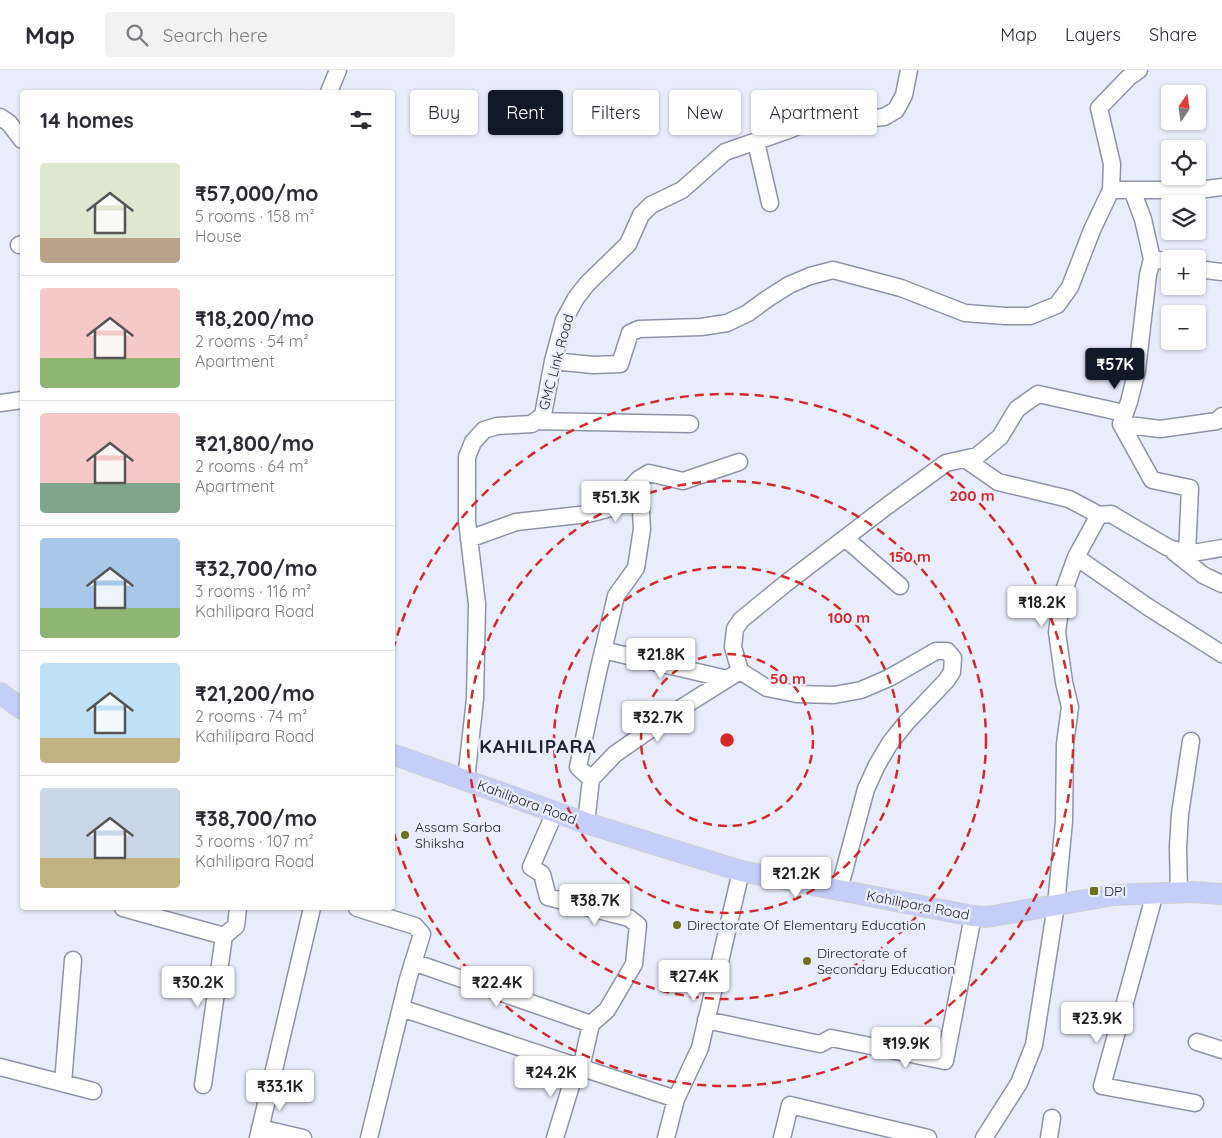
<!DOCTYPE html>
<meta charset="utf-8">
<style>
body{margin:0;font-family:Quicksand,sans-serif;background:#f2f2f3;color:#2b2b33;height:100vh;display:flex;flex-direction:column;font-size:19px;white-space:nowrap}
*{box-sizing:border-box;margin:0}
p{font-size:16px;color:#7c7c81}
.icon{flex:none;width:28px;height:28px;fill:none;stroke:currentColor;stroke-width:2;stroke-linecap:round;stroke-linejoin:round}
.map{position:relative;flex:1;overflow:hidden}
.drawer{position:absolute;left:20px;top:20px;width:375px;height:820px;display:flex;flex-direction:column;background:#fff;border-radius:5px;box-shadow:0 1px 4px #0004}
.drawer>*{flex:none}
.guide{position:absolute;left:410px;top:20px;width:475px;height:45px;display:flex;gap:10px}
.needle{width:32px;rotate:13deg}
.tools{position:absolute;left:1161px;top:15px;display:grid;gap:10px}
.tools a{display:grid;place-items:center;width:45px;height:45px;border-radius:5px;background:#fff;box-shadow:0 1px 4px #0004;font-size:25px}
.price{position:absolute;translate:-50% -42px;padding:0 11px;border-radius:5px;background:#fff;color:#222;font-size:16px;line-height:32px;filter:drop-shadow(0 1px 2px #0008)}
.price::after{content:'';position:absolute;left:50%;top:30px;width:15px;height:11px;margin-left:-8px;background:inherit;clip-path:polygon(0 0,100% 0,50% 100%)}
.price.active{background:#111827;color:#fff}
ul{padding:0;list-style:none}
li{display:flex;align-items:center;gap:15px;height:125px;padding:0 20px}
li+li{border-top:1px solid #e1e1e2}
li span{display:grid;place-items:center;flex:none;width:140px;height:100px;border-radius:5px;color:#555}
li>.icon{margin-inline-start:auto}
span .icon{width:60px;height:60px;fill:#fffc;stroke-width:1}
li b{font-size:21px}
h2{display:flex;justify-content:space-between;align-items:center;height:60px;padding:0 20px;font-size:21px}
.pill{padding:0 18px;border-radius:5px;background:#fff;box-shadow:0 1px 4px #0004;font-size:18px;line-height:45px}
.pill.active{background:#111827;color:#fff}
header{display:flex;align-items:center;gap:30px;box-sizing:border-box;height:70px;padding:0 25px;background:#fff;border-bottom:1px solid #e1e1e2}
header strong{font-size:24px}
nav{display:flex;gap:28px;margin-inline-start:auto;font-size:18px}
.search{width:350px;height:45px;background:#f2f2f3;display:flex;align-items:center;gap:12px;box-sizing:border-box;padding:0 18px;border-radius:5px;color:#7c7c81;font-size:19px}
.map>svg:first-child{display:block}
</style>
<header>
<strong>Map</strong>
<div class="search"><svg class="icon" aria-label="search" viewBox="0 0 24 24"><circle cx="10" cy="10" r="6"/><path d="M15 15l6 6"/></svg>Search here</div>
<nav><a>Map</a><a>Layers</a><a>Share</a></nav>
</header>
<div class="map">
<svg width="1222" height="1068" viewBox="0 0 1222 1068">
<rect width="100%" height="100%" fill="#e9edfb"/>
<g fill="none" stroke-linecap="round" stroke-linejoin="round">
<defs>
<path id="minor" d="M329 22 338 0
M0 47 9 53 22 70
M756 72 770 133
M1111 120 1112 94 1099 38 1129 7 1139 0
M1132 120 1143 149 1152 189 1148 205 1137 300 1129 332 1121 354 1152 410 1190 418 1187 484
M19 175 22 174
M1152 189 1170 192
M1198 199 1222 202
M553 291 593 295 620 294 630 263 639 259 701 257 727 253 748 243 767 229 789 215 810 206 833 200 901 218 965 243 1005 246H1030L1057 235 1070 217 1092 160 1111 120H1199L1222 117
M0 333 22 330
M535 351 690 354
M1121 354 1160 359 1217 351 1222 346
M965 389 998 412 1069 429 1099 445
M845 468 900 516
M469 469 516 452 588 444 611 438 639 409 649 403 683 411 739 392
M1174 482 1203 505 1222 514
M1076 487 1148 537 1222 584
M603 580 727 609
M591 709 578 697 598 602 616 526 636 498 642 459 639 409
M466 710 475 629 477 534 467 451V387L473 372 484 360 497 356 532 354 543 345 553 291 564 250 576 228 587 214 628 174 641 145 651 135 682 120 725 82 786 61 828 44 842 42 866 49 884 47 896 40 904 25 909 0
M555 742 531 797 542 804 548 827 629 848 638 855 634 894 607 940 591 954 581 998
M586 753 591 709 615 684 681 638 740 601
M839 820 866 719 877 695 890 673 906 653 946 611 952 602 953 588 947 581H936L889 608 861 620 834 625 797 624 767 618 740 601 733 577 735 559 741 550 785 514 887 436 946 393 977 386 1000 367 1017 339 1038 324 1124 343
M1155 823 1102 1016 1195 1033
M1179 823 1178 777 1180 744 1191 671
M123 838 224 866 236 856 238 838
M357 838 415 856 422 864 408 909 369 1068
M413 892 591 954
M401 938 676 1029
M706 950 820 974 831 968 945 991 973 846
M1197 972 1222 980
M0 997 93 1021
M63 1013 73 890
M203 1015 224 866
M260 1058 303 1068
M258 1068 312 838
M555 1068 577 996
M666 1068 676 1029 700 978 741 801
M782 1068 790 1035 928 1068
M984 1068 1019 1013 1034 975 1056 835 1064 751 1065 674 1070 637 1064 612 1057 562 1062 526 1076 487 1099 445 1111 444 1167 477 1187 484 1222 478
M1049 1068 1052 1048"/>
<path id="major" d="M0 623 22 639
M392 684 586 753 741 801 973 846 987 847 1114 825 1192 822 1222 824"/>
</defs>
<!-- minor casing -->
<use href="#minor" stroke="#8e93a9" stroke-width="19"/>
<!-- major casing -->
<use href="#major" stroke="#cecfd1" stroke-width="22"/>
<!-- minor -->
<use href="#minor" stroke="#fff" stroke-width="16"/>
<!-- major -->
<use href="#major" stroke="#c5cdf9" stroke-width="20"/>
</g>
<!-- distance rings -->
<g fill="none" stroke="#d62828" stroke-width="2.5" stroke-dasharray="9 6">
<circle cx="727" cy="670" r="86"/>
<circle cx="727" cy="670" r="173"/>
<circle cx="727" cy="670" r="259"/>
<path d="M393 580A346 346 0 1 1 393 760"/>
</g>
<!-- markers -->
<g fill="#6f7116" stroke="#e9edfb" stroke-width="2">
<circle cx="405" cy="765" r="5"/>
<rect x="1089" y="816" width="10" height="10" rx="2.5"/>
<circle cx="677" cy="855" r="5"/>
<circle cx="807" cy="891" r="5"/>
</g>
<g text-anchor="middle" stroke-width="5" stroke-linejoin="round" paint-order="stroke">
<!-- street labels -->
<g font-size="14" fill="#22242c" stroke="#e9edfb">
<text transform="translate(556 292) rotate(-75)" y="5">GMC Link Road</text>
<text transform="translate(527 732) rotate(20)" y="5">Kahilipara Road</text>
<text transform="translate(918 835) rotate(11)" y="5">Kahilipara Road</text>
</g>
<!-- poi labels -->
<g font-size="14" fill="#22242c" stroke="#e9edfb" text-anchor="start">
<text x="415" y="762">Assam Sarba<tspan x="415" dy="16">Shiksha</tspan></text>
<text x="1104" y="826">DPI</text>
<text x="687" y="860">Directorate Of Elementary Education</text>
<text x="817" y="888">Directorate of<tspan x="817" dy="16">Secondary Education</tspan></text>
</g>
<!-- district labels -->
<g font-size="19" font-weight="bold" letter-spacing="1" fill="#22242c" stroke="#e9edfb">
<text x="538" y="683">KAHILIPARA</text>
</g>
</g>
<circle cx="727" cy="670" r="8" fill="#d62828" stroke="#e9edfb" stroke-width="2.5"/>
<g font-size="15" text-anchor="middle" font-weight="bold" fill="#d62828" stroke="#e9edfb" stroke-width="5" stroke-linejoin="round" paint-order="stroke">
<text x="972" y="431">200 m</text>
<text x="910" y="492">150 m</text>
<text x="849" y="553">100 m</text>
<text x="788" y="614">50 m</text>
</g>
</svg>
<div class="tools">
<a><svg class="needle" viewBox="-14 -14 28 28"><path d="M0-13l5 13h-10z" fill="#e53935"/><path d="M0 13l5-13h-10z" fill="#7c7c81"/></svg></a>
<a><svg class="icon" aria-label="locate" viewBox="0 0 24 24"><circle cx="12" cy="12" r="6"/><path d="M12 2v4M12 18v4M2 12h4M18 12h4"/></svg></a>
<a><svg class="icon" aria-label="layers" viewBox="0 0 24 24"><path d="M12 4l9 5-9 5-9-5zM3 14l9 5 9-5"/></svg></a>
<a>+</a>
<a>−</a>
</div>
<b class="price active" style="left:1115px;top:320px">₹57K</b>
<b class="price" style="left:616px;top:453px">₹51.3K</b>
<b class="price" style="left:1042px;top:558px">₹18.2K</b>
<b class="price" style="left:661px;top:610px">₹21.8K</b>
<b class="price" style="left:658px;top:673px">₹32.7K</b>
<b class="price" style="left:796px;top:829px">₹21.2K</b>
<b class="price" style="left:595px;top:856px">₹38.7K</b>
<b class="price" style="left:694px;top:932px">₹27.4K</b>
<b class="price" style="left:198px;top:938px">₹30.2K</b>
<b class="price" style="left:497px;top:938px">₹22.4K</b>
<b class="price" style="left:1097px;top:974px">₹23.9K</b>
<b class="price" style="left:906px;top:999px">₹19.9K</b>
<b class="price" style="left:551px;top:1028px">₹24.2K</b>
<b class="price" style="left:280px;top:1042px">₹33.1K</b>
<div class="guide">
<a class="pill">Buy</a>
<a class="pill active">Rent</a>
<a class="pill">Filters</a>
<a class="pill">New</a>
<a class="pill">Apartment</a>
</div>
<section class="drawer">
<h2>14 homes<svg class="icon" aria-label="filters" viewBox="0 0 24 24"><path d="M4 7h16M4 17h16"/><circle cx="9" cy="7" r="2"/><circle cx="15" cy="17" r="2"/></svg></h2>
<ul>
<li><span style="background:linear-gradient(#dfe7d0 75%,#b9a48a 0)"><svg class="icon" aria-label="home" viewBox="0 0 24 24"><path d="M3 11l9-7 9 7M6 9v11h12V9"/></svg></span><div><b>₹57,000/mo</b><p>5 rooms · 158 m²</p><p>House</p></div></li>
<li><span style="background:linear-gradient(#f6c9c9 70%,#8fb573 0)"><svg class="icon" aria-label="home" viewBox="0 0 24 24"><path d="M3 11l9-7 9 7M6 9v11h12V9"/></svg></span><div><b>₹18,200/mo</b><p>2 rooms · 54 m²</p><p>Apartment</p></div></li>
<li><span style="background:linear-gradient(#f6c9c9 70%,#7fa58c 0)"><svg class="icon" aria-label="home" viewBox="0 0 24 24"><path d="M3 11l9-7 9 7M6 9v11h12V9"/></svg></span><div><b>₹21,800/mo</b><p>2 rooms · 64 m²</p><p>Apartment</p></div></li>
<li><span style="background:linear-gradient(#a9c7e8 70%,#8fb573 0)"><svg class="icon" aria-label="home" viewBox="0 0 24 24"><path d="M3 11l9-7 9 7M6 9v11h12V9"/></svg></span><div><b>₹32,700/mo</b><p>3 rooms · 116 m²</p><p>Kahilipara Road</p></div></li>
<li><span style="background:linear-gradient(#bfe0f5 75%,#c2b280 0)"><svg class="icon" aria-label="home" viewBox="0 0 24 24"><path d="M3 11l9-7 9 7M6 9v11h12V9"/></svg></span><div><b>₹21,200/mo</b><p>2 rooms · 74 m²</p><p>Kahilipara Road</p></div></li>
<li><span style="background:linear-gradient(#c9d6e8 70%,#c2b280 0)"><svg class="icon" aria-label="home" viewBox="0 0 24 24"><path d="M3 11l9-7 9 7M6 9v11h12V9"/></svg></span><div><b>₹38,700/mo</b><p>3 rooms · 107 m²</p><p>Kahilipara Road</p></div></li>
</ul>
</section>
</div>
